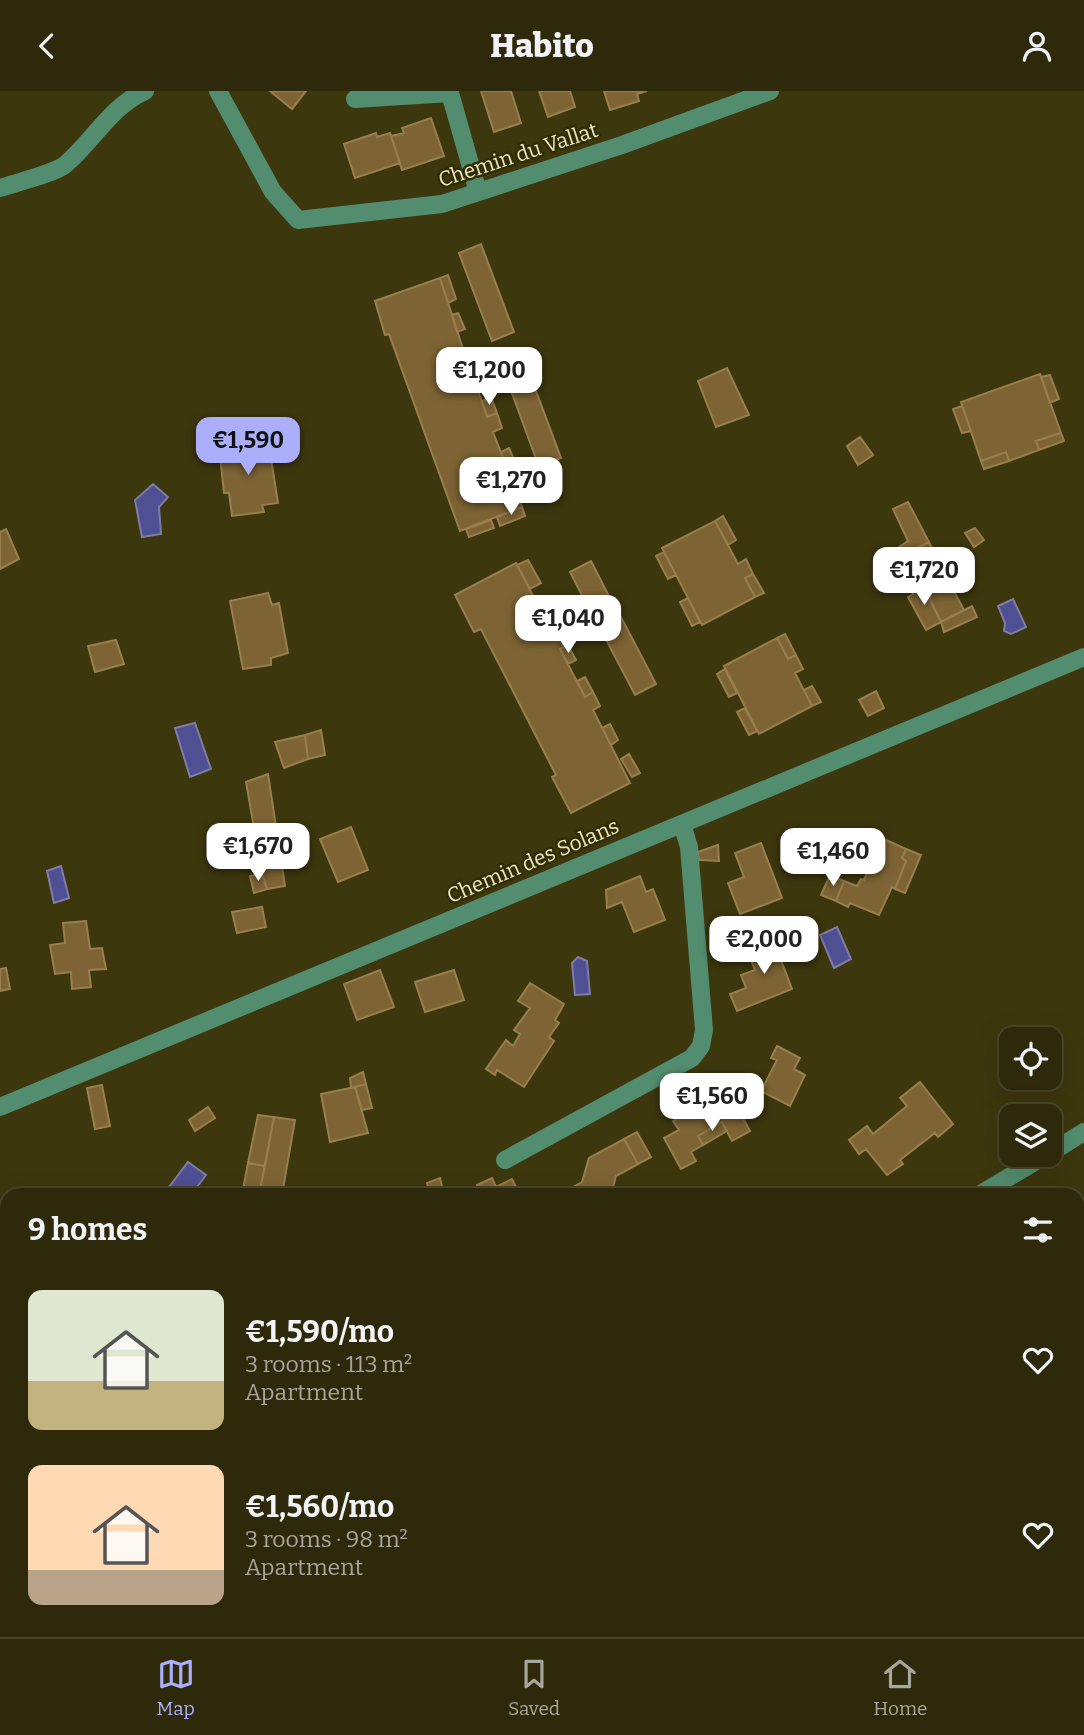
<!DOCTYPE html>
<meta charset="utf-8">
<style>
body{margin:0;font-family:Bitter,serif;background:#3a3518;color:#f1f3f6;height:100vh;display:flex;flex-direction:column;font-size:26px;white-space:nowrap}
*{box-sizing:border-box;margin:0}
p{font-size:23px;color:#a7a69c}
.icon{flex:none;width:38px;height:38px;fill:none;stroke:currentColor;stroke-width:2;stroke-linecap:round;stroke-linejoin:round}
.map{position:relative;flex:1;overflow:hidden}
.side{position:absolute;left:0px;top:1097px;width:1085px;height:450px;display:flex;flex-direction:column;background:#2e290a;border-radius:21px 21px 0 0;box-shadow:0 7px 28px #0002,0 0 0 2px #49452b}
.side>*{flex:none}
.tools{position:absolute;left:999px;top:936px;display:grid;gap:14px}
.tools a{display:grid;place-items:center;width:63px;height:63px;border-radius:14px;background:#2e290a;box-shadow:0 7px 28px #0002,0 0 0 2px #49452b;font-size:35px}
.price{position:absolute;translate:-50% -60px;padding:0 16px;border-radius:14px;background:#fff;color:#222;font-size:23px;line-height:46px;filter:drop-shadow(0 2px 4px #0008)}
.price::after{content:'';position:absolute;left:50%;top:42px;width:21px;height:16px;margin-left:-10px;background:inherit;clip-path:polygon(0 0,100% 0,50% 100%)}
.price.active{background:#abaffb;color:#111}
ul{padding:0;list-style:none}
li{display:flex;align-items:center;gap:21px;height:175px;padding:0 28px}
li span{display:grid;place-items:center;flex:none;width:196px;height:140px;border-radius:14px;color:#555}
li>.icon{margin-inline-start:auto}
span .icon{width:84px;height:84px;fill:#fffc;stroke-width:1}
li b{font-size:30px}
h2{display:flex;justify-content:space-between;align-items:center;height:84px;padding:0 28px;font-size:30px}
header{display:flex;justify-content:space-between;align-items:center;height:91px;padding:0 28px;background:#2e290a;font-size:32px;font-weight:800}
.tabs{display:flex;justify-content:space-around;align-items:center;height:98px;border-top:2px solid #49452b;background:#2e290a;font-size:19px;color:#a7a69c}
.tabs a{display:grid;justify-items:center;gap:4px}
.tabs .active{color:#abaffb}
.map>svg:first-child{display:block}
</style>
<header><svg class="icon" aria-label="back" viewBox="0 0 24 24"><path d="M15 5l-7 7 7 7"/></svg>Habito<svg class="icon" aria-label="person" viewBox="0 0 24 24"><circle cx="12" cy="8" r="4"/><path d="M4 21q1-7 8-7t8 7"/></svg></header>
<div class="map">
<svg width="1084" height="1546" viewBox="0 0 1084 1546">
<rect width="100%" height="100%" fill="#3d370e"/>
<!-- water -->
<path fill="#4f4f94" stroke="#7e7da4" stroke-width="2" d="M153 393 168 406 159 416 161 443 142 446 135 409Z
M1013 508 1026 536 1011 543 1004 540 1005 532 998 515Z
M195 632 211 678 190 686 175 637Z
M61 775 69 807 54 812 47 780Z
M837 836 851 868 834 877 820 844Z
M578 866 587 870 590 903 575 904 572 872Z
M188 1071 206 1084 191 1104H163Z"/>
<!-- building -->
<path fill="#7e6434" stroke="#997e4e" stroke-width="2" d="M270 0H306L292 18Z
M481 0H511L521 32 494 41Z
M539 0H570L575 16 548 26Z
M604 0H647L637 3 639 10 610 19Z
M431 27 444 65 402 79 391 45 404 42 402 37Z
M376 42 377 46 390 42 400 72 355 87 344 53Z
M481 153 514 241 492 250 459 162Z
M448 184 456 208 448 212 440 187Z
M440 187 464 261 472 258 478 272 470 275 487 326 497 322 502 337 493 341 522 416 460 440 389 243 385 244 375 210Z
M458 222 465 238 457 241 452 224Z
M520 257 561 367 539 376 498 264Z
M478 272 484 289 475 292 470 275Z
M727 277 749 324 716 336 698 290Z
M1040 283 1061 342 1036 350 1039 359 1009 370 1006 361 981 370 961 311Z
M1050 284 1059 308 1050 312 1041 286Z
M491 306 497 322 487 326 482 310Z
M962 315 971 340 962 342 953 318Z
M1061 342 1064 350 1039 359 1036 350Z
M860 346 873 364 858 374 847 355Z
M268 349 278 412 262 414 264 421 232 425 229 402H224L219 356Z
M509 357 516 373 507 377 501 361Z
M1006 361 1009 370 984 378 981 370Z
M908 411 929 451 903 465 899 456 908 450 893 418Z
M522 416 525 425 500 435 497 426Z
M723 425 736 449 728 454 715 430Z
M491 429 494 437 469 446 466 438Z
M715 430 738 473 746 468 753 483 745 487 755 506 702 534 662 457Z
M975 437 984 449 974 456 965 442Z
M6 438 19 468 0 478V441Z
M929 451 941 476 920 488 922 493 910 497 898 469Z
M664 461 676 484 668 488 656 465Z
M528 469 541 492 530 498 517 474Z
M591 470 613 513 592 524 570 481Z
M516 472 553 543 561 539 568 554 560 558 585 606 593 601 600 615 593 619 630 692 571 722 552 686 556 684 481 538 474 541 455 504Z
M941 476 964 519 941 531 920 488Z
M753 483 764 502 755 506 745 487Z
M922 493 941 531 926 539 908 506 913 503 910 497Z
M268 502 272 514 279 512 288 562 271 567V574L243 578 230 510Z
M543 505 551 522 544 525 535 509Z
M688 507 700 531 692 535 680 511Z
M972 515 977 526 944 541 941 531Z
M621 526 656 593 635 604 600 537Z
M785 543 796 564 788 568 777 547Z
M777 547 788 568 796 564 803 578 795 582 812 615 759 643 724 575Z
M116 549 124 573 95 581 88 555Z
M568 554 576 569 568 573 560 558Z
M725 578 737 602 729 606 717 583Z
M585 586 593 601 585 606 577 590Z
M812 595 821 611 812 615 804 599Z
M876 600 884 617 868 625 859 609Z
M745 617 757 640 749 644 737 621Z
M610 633 618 649 611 654 602 637Z
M321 639 325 664 308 668 305 644Z
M305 644 308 668 284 677 275 651Z
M629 663 640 682 632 686 621 668Z
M268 683 285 795 267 798 262 783 246 691Z
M351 736 368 779 338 791 320 748Z
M872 743 882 747 875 764 864 759Z
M882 747 906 758 902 767 906 770 895 798 892 796 879 824 850 812 848 816 836 810 844 790 857 795 861 788 864 789Z
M761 752 782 807 740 823 728 792 744 786 735 762Z
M718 754 719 770 699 769 698 761Z
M906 758 921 764 905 802 895 798 906 770 902 767Z
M262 783 267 798 254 802 250 785Z
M830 784 844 790 836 810 821 804Z
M640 785 646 801 653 798 665 829 634 841 622 811 607 817 606 799Z
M262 816 266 836 237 842 232 821Z
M86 830 90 858 102 857 106 878 89 879 91 896 72 898 71 881 55 883 50 854 65 852 63 832Z
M783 848 790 865 781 869 792 898 737 920 730 903 746 897 741 884 755 879 748 862Z
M6 877 10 898 0 900V878Z
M380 879 394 916 357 929 344 893Z
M454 879 464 909 425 921 415 891Z
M530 892 564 913 555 929 559 932 549 946 554 950 524 996 497 979 495 984 486 978 506 949 513 955 520 943 514 939 530 917 518 910Z
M777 955 800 967 794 978 805 984 790 1015 761 1000 777 969 771 967Z
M363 981 366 993 351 997 350 987Z
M920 991 953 1033 938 1046 935 1042 900 1069 903 1073 887 1084 866 1058 859 1063 849 1049 867 1035 873 1043 907 1015 900 1007Z
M366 993 372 1017 362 1019 355 996Z
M102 994 110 1035 95 1038 87 997Z
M355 996 368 1042 330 1051 321 1003Z
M728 999 750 1040 732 1050 722 1031 698 1045 703 1054 691 1061 696 1070 681 1078 664 1047 679 1039 673 1030 686 1023 682 1017 707 1003 711 1009Z
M208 1016 215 1027 195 1040 189 1029Z
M258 1024 274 1026 265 1075 248 1072Z
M274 1026 295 1029 282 1104H259Z
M722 1031 727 1040 703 1054 698 1045Z
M637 1041 651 1066 638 1073 624 1048Z
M624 1048 638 1073 616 1085 611 1104H568L566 1100 582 1091 589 1067Z
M248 1072 265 1075 259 1104H242Z
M440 1087 444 1104H431L427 1092Z
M492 1087 496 1096 512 1088 520 1104H482L477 1094Z
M1078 1128 1084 1135V1181L1078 1186Z
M1078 1226 1084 1233V1305L1078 1310Z
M308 1540H342L347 1545 301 1546Z
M495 1540H559L563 1546H499Z
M647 1540H684L688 1546H650Z
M772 1540H801L804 1546H776Z
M893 1540H915L919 1546H892L896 1544Z
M932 1540H983L974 1546H936Z"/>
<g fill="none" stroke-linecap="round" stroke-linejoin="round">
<!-- minor -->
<path stroke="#538d6f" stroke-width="18" d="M218 0 273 101 298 129 442 113 622 54 770 0
M355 8 450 2 478 101
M0 97C15 92 56 82 66 73 94 49 110 16 145 0
M0 1016 1084 566
M1050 1062 1084 1041
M505 1069 692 967 701 955 704 939 689 756 682 733
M979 1104 1046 1064
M1078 1532 1084 1528
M604 1540 608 1546
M844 1540 848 1546
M210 1546 221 1540
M1055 1546 1065 1540"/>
</g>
<g text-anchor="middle" stroke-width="5" stroke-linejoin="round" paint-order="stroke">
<!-- street labels -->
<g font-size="21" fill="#eae7cb" stroke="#332d02">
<text transform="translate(518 64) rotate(-18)" y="7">Chemin du Vallat</text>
<text transform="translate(533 770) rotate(-23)" y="7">Chemin des Solans</text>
</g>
</g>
</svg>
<div class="tools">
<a><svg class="icon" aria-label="locate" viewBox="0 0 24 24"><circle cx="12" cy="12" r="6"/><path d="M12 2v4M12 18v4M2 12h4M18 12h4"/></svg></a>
<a><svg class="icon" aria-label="layers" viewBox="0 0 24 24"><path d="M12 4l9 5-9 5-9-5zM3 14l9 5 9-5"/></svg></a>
</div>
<b class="price" style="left:489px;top:316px">€1,200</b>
<b class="price active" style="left:248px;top:386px">€1,590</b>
<b class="price" style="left:511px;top:426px">€1,270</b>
<b class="price" style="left:924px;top:516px">€1,720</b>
<b class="price" style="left:568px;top:564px">€1,040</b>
<b class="price" style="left:258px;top:792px">€1,670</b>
<b class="price" style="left:833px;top:797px">€1,460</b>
<b class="price" style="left:764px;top:885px">€2,000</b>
<b class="price" style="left:712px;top:1042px">€1,560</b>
<section class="side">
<h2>9 homes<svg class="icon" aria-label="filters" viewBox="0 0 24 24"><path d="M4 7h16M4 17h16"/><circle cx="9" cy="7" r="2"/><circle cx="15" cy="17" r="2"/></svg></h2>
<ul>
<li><span style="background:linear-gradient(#dfe7d0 65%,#c2b280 0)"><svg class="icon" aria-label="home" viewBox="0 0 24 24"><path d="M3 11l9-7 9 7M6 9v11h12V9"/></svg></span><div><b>€1,590/mo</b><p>3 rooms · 113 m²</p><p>Apartment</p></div><svg class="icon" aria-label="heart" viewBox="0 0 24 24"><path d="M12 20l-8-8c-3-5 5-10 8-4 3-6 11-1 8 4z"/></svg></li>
<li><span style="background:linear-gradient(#ffd9b3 75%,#b9a48a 0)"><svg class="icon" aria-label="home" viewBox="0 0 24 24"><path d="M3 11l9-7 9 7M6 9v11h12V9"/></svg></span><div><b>€1,560/mo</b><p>3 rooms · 98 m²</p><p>Apartment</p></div><svg class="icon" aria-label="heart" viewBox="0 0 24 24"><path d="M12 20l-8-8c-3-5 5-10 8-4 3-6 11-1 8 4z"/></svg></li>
</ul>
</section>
</div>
<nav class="tabs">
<a class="active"><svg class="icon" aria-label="map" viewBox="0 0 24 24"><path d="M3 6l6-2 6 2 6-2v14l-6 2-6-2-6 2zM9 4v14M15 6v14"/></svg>Map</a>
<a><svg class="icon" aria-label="saved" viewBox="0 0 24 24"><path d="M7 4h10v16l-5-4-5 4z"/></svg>Saved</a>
<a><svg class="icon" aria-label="home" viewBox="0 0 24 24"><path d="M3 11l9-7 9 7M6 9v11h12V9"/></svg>Home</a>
</nav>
